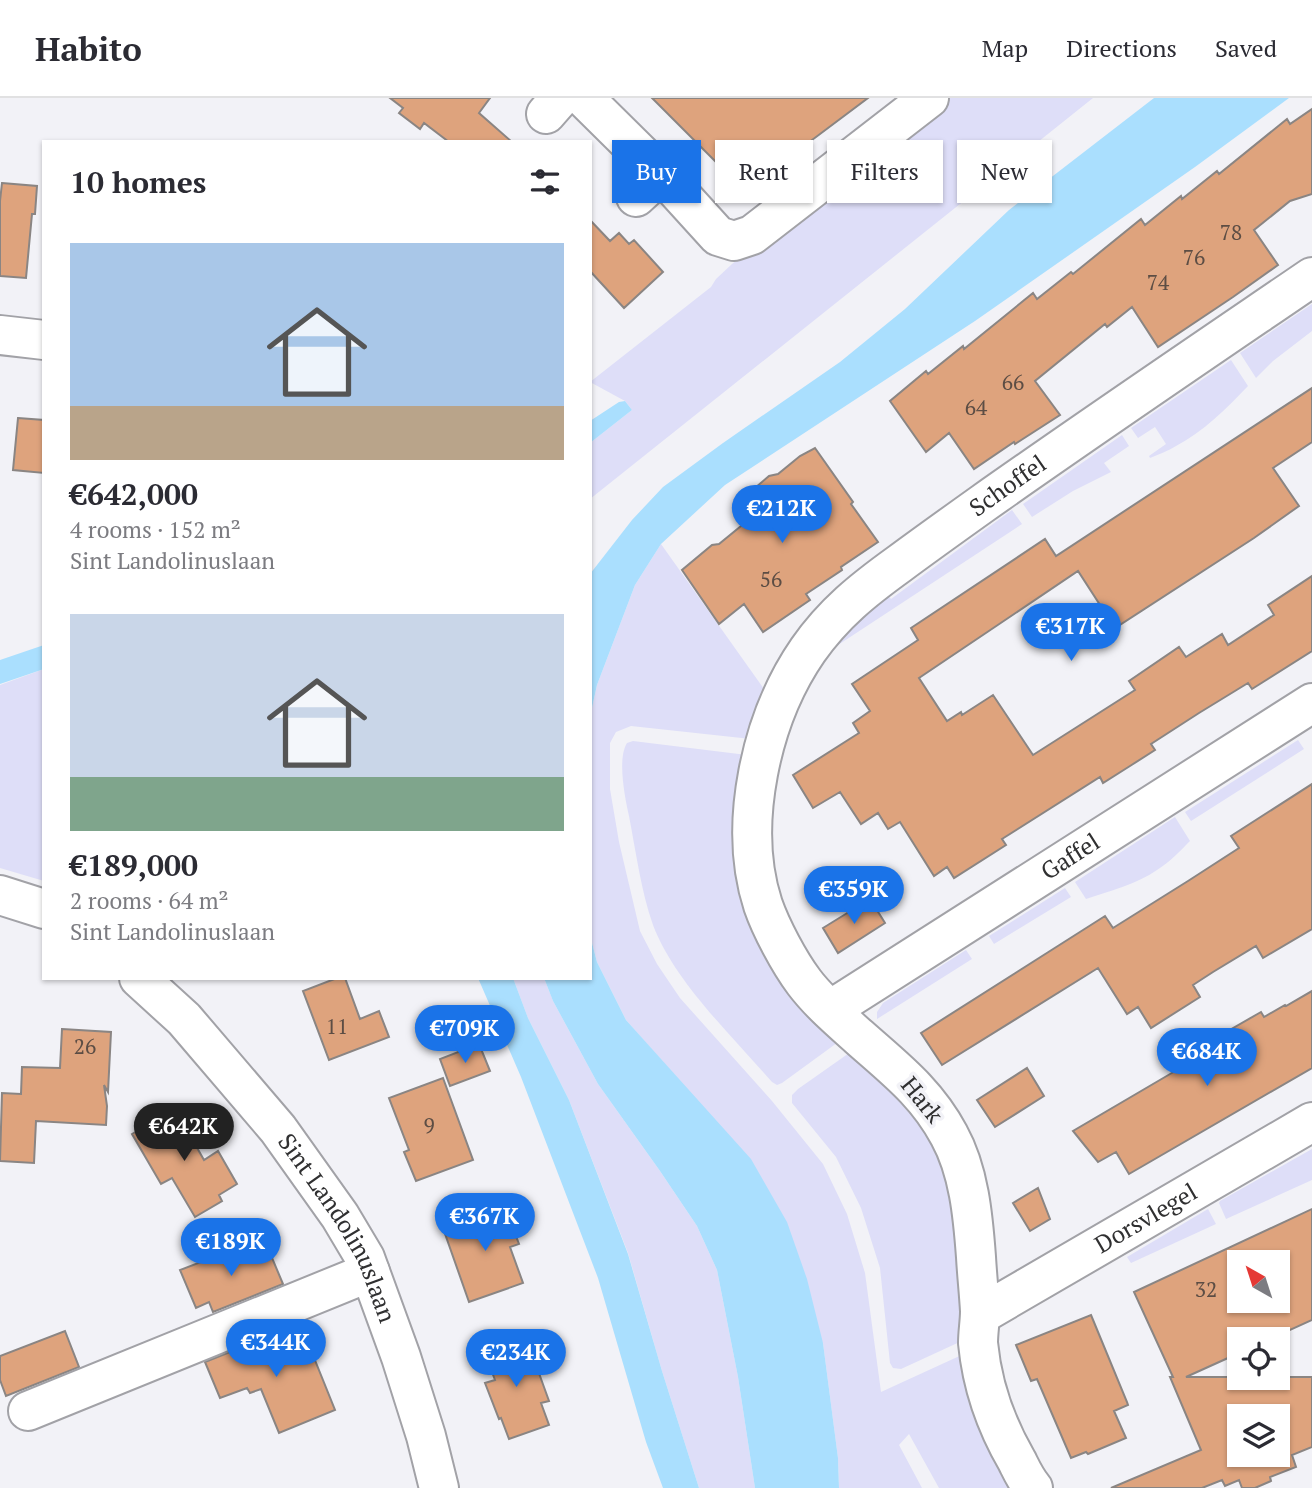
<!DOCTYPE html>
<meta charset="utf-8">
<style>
body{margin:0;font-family:"PT Serif",serif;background:#f7f7f7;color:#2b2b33;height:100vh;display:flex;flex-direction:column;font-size:26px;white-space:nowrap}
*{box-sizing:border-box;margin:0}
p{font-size:23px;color:#7c7c81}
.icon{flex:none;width:38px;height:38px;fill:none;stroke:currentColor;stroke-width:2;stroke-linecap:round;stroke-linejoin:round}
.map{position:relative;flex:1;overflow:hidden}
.side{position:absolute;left:42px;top:42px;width:550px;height:840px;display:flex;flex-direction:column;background:#fff;border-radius:0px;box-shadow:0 2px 5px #0004}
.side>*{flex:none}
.banner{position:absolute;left:612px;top:42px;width:593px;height:63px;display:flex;gap:14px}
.needle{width:46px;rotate:321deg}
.buttons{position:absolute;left:1227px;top:1152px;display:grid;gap:14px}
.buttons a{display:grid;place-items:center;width:63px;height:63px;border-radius:0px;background:#fff;box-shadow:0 2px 5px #0004;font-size:35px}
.price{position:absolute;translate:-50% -60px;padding:0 16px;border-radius:24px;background:#1a73e8;color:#fff;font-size:23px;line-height:46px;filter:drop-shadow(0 2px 4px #0008)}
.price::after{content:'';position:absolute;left:50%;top:42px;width:21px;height:16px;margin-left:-10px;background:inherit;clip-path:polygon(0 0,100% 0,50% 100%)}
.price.current{background:#222;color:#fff}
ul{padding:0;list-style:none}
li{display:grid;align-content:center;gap:14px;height:371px;padding:0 28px}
li span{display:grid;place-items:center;height:217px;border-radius:0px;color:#555}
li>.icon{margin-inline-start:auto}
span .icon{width:126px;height:126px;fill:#fffc;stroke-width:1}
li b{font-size:30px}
h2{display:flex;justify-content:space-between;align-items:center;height:84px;padding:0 28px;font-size:30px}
.chip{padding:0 24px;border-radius:0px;background:#fff;box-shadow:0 2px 5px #0004;font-size:24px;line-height:63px}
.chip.current{background:#1a73e8;color:#fff}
header{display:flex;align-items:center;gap:42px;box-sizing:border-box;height:98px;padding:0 35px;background:#fff;border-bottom:2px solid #e1e1e2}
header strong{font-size:33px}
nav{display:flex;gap:38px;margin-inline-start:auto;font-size:24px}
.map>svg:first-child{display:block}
</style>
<header>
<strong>Habito</strong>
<nav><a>Map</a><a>Directions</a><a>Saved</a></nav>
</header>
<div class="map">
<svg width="1312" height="1390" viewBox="0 0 1312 1390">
<rect width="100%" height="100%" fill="#f2f2f7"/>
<!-- green -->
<path fill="#dedef8" d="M948 0H1093L590 401V345L632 312 625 303 590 284 711 189 716 181 732 166Z
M1312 206V233L1273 263 1256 280 1240 255Z
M1231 262 1248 288C1227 310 1203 334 1176 348 1168 353 1159 356 1150 360L1149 358 1166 346 1155 329 1138 340 1131 330Z
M1122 337 1129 348 1104 365 1111 374 1073 393 1032 419 1023 406Z
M1012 412 1022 426 838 547 824 560 842 531 885 494 891 501Z
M661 446 769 598 751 641 631 628 616 634 610 645V691L619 744 640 833 657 866 680 900 772 1003 823 1066 847 1116 865 1175 881 1294 966 1255 1018 1390H939L909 1336 899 1347 922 1390H839L838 1360 823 1245 681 984 626 922 597 864 590 837V619L597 587 635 487Z
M44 571V783L0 770V587Z
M1298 642 1304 651 1191 723 1185 714Z
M633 643 747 657 739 731 841 942 782 985 777 987 772 984C733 939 674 883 653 827 641 793 636 754 629 718 625 700 617 661 627 645Z
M1175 719 1190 743C1180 753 1170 764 1157 772 1137 786 1110 793 1086 801L1075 784Z
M1065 790 1071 799 994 846 989 838Z
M966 852 972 861 877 921V914L883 905Z
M513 880H544L553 903 598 986 660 1073 697 1128 717 1172 738 1279 755 1390H699L662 1273 628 1155 569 1002 528 920Z
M852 953 913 1010 951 1082 964 1242 901 1271 893 1270 890 1265 880 1170 861 1110 836 1059 792 1005V997L798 991Z
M1312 1051V1082L1226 1121 1219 1105 1220 1103Z
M1208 1111 1216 1126 1131 1165 1127 1159Z"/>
<!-- water -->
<path fill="#aadffe" d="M1154 0H1289L1195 69 975 223 725 387 661 446 635 487 597 587 590 619V476L632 422 663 389 723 345 840 264 905 211 1009 112Z
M625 303 632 312 590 345V323L619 304Z
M44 547V571L0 586V562Z
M590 837 597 864 626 922 751 1061 787 1124 807 1181 823 1245 838 1360 839 1390H755L738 1279 717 1172 697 1128 660 1073 598 986 553 903 544 880H590Z
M478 880H513L528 920 569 1002 628 1156 662 1273 699 1390H663L646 1344 598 1180 521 979Z"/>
<!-- building -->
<path fill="#dea37d" stroke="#8a8583" stroke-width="2" fill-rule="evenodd" d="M390 0H490L479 15 512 44H449L424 25 420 31 399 15 403 10Z
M652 0H868L792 57 800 65 779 80 774 75 750 98Z
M1312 11V96L1290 103 1254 132 1278 167 1233 199 1158 249 1132 209 1107 229 1105 226 1035 283 1060 317 1015 346 1014 344 974 371 949 335 926 354 890 303 926 273 928 276 963 248 964 251 1033 195 1037 201 1071 174 1073 176 1141 121 1145 127 1181 98 1182 101 1217 73 1219 76 1287 21 1290 26Z
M2 85 37 88 35 116H32L26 180 0 178V103Z
M590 122 610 143 619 135 629 146 634 142 663 174 624 210 590 173Z
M1312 290V344L1273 370 1299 408 1254 440 1115 530 1078 473 919 580 947 623 961 614 962 617 993 597 1033 657 1135 592 1129 583 1179 549 1186 559 1222 536 1228 547 1274 517 1268 507 1312 478V553L1252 591 1248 585 1199 615 1151 646 1155 652 1130 668 1103 685 1100 679 1002 741 1006 747 954 780 947 769 934 778 900 724 888 731 878 715 861 726 840 694 813 710 793 677 859 635 853 625 870 613 852 586 918 542 911 530 1045 441 1056 458Z
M18 320 44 322V375L13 372Z
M815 350 853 404 851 406 878 444 841 469 842 472 806 496 810 502 763 534 744 506 719 526 682 472 712 447 719 446 752 419 741 402 769 378 778 376 800 358Z
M1312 686V831L1263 860 1256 848 1213 874 1193 887 1200 899 1151 930 1138 909 1127 916 1098 870 942 967 921 935 1105 818 1113 830 1188 783 1239 750 1231 738Z
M870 801 885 825 838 855 823 830Z
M337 880H345L360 921 379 913 389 939 329 962 303 893Z
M1312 893V970L1129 1076 1116 1054 1098 1064 1073 1033 1211 952 1207 945 1261 914 1264 919 1285 907 1286 908Z
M62 931 111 934 108 994 104 987 107 1008 106 1027 36 1023 34 1065 0 1063 2 995 21 996 22 969 60 970Z
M479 946 490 973 450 988 440 961Z
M1027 970 1044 998 995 1029 977 1002Z
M443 980 473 1062 416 1083 404 1054 409 1052 389 1000Z
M175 1011 204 1062 218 1053 237 1086 219 1097 222 1103 195 1119 172 1080 161 1086 132 1036Z
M1038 1090 1050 1121 1030 1133 1013 1105Z
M504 1108 519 1146 510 1149 523 1185 469 1204 443 1130Z
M1312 1111V1222L1270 1241H1239V1255L1186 1279H1312V1349L1292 1357 1296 1369 1270 1379 1271 1383 1255 1390H1242L1239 1382 1225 1388 1222 1382 1202 1390H1111L1201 1352 1170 1279H1173L1134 1194ZM1239 1164H1278V1202H1239ZM1239 1318H1278V1356H1239Z
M267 1148 283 1186 213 1214 209 1204 196 1210 180 1172 232 1152 235 1161Z
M1091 1217 1127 1304 1128 1307 1114 1313 1126 1340 1088 1356 1086 1354 1071 1360 1037 1281 1031 1283 1016 1247Z
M65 1233 79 1269 6 1298 0 1282V1258Z
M278 1235 285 1248 306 1240 335 1312 279 1335 261 1291 250 1295 247 1290 220 1300 205 1264Z
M523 1239 533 1268 536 1267 549 1303 541 1305 549 1327 509 1341 501 1320 499 1321 485 1285 495 1282 484 1253Z"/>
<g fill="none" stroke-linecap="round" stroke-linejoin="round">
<defs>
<g id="minor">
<path d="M584 0 668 83 718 138 734 143 752 137 929 0"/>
<path d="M546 16 560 0"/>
<path d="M636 99 661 76"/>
<path d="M0 237 44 242"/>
<path d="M0 797 44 811"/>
<path id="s1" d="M139 880 184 921 278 1031 340 1118 365 1160 401 1259 426 1338 439 1390"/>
<path id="s2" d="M830 912 1312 605"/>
<path id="s3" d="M980 1217 1312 1024"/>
<path d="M28 1313 370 1174"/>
<path id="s4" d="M1033 1390C1026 1382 1022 1373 1017 1363 996 1327 982 1287 978 1245 978 1234 980 1224 980 1213 979 1195 977 1177 976 1159 973 1118 969 1073 949 1037 926 994 895 971 859 939 840 922 819 904 804 884 789 864 771 830 763 807 737 727 761 620 808 552 834 515 863 492 899 466 926 446 954 426 982 406 1091 329 1202 254 1312 179"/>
</g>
</defs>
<!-- minor casing -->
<use href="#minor" stroke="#a2a2a7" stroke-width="42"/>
<!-- minor -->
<use href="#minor" stroke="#fff" stroke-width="38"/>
</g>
<g text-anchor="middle" stroke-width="7" stroke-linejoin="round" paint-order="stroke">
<!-- number labels -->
<g font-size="21" fill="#5c4d44">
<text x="1231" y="142">78</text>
<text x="1194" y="167">76</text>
<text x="1158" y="192">74</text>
<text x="1013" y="292">66</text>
<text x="976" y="317">64</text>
<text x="771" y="489">56</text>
<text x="337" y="936">11</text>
<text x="85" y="956">26</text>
<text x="429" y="1035">9</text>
<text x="1206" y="1199">32</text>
</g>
<!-- street labels -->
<g font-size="24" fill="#303031" stroke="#f2f2f7">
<text dy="8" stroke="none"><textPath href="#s4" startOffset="1195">Schoffel</textPath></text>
<text dy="8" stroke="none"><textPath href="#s2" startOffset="285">Gaffel</textPath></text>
<text transform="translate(922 1002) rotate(51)" y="8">Hark</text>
<text dy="8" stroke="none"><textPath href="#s3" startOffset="192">Dorsvlegel</textPath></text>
<text dy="8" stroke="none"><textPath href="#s1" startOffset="322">Sint Landolinuslaan</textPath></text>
</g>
</g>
</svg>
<div class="buttons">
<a><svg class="needle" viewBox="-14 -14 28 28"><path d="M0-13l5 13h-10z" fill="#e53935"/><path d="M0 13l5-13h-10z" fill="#7c7c81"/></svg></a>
<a><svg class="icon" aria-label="locate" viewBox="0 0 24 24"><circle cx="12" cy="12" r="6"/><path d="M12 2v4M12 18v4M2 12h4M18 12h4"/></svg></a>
<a><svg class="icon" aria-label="layers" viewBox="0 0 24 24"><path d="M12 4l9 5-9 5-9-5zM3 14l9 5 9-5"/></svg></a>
</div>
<b class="price" style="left:782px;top:447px">€212K</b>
<b class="price" style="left:1071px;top:565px">€317K</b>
<b class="price" style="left:854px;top:828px">€359K</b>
<b class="price" style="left:465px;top:967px">€709K</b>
<b class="price" style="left:1207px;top:990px">€684K</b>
<b class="price current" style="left:184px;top:1065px">€642K</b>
<b class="price" style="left:485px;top:1155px">€367K</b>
<b class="price" style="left:231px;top:1180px">€189K</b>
<b class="price" style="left:276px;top:1281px">€344K</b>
<b class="price" style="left:516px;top:1291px">€234K</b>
<div class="banner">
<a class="chip current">Buy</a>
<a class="chip">Rent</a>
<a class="chip">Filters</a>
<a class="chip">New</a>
</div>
<section class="side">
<h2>10 homes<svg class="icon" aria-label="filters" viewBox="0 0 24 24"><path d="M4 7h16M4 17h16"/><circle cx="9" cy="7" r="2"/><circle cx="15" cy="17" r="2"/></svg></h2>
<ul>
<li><span style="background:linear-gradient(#a9c7e8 75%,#b9a48a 0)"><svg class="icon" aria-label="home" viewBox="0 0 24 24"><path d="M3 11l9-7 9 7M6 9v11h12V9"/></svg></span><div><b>€642,000</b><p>4 rooms · 152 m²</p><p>Sint Landolinuslaan</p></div></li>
<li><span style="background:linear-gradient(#c9d6e8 75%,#7fa58c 0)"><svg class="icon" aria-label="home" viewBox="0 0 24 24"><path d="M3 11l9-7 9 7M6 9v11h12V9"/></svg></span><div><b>€189,000</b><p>2 rooms · 64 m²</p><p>Sint Landolinuslaan</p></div></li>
</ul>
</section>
</div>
